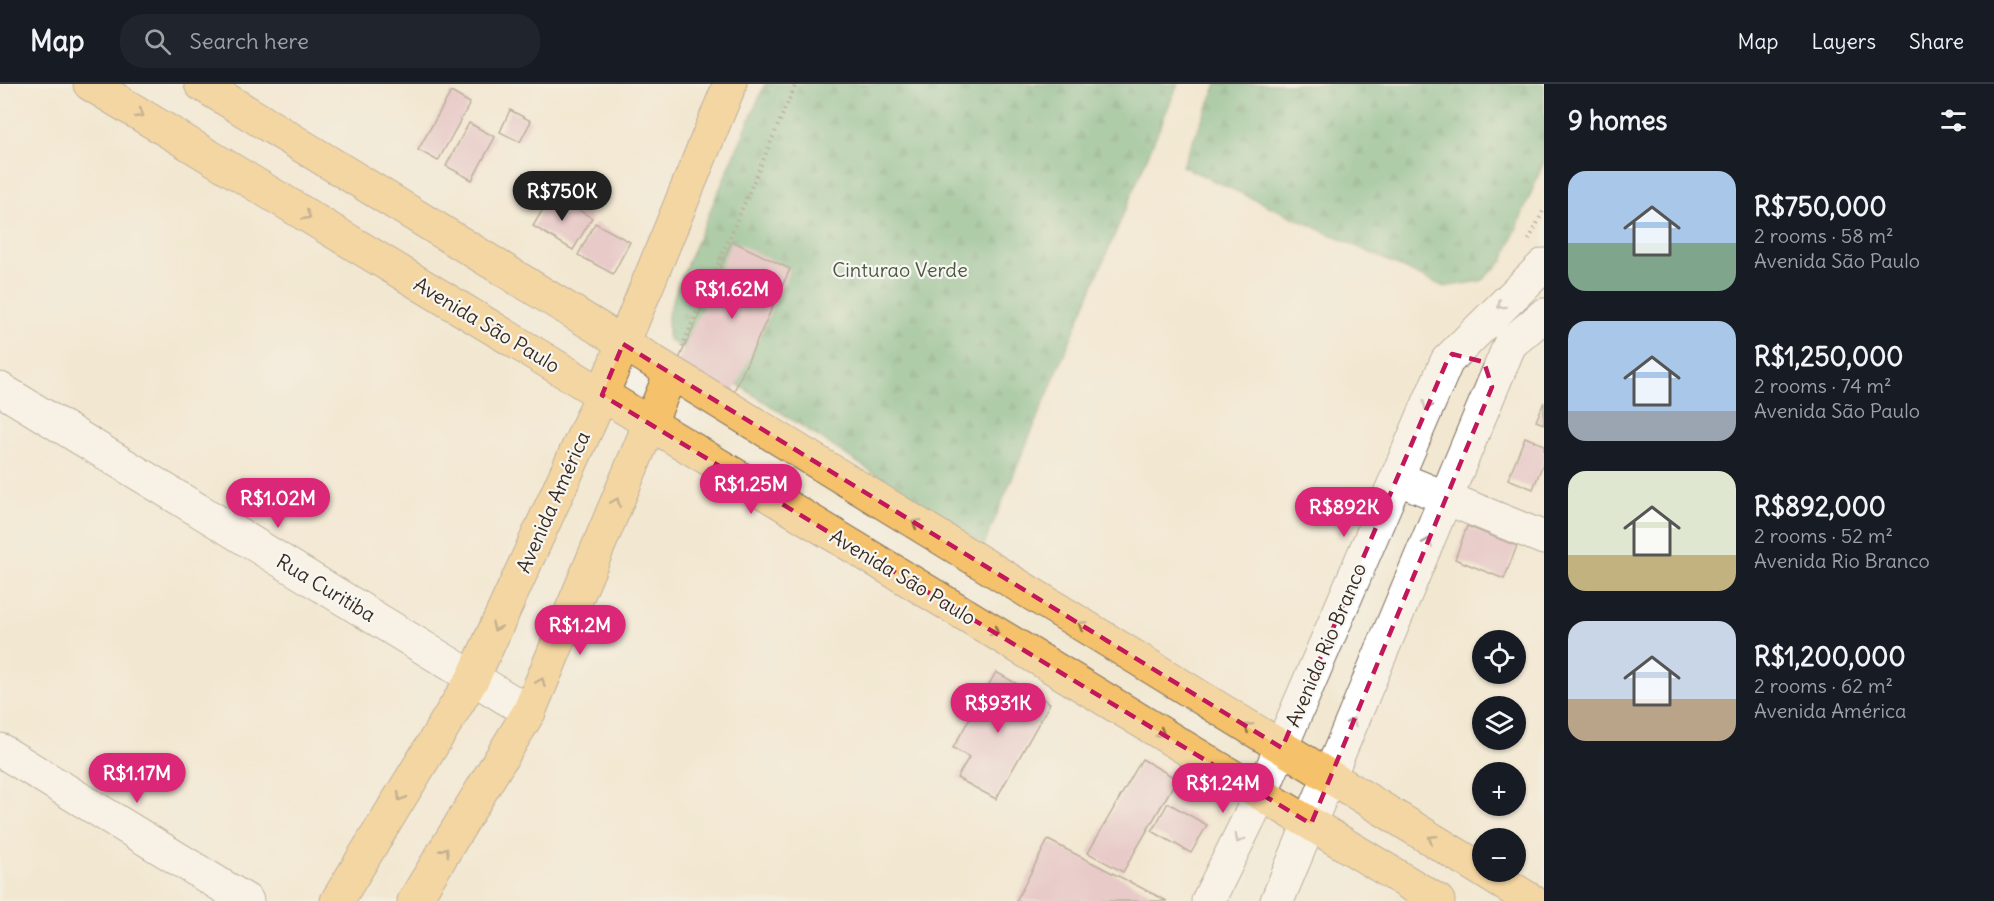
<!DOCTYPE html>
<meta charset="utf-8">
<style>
body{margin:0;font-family:Delius,sans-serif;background:#20242c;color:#f1f3f6;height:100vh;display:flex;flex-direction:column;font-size:22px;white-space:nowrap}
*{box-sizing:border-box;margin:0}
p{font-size:20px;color:#9ea1a6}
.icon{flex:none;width:33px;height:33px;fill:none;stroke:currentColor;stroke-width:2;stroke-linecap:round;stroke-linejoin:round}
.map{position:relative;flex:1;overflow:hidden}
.details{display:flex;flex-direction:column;background:#171b24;width:450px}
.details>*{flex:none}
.tools{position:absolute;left:1472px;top:546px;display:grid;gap:12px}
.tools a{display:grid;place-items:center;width:54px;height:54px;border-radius:50%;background:#171b24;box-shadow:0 2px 4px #0004;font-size:30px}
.price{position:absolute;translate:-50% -51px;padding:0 14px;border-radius:21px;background:#db2777;color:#fff;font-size:20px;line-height:39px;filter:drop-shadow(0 2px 3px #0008)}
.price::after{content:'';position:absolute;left:50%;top:36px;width:18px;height:14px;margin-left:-9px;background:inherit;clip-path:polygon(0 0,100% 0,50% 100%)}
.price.active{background:#222;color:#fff}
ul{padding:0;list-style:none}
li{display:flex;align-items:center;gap:18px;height:150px;padding:0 24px}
li span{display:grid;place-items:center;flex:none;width:168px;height:120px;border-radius:18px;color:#555}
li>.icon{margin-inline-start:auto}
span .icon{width:72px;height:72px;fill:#fffc;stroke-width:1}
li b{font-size:26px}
h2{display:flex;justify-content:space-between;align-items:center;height:72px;padding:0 24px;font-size:26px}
header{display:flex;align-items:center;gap:36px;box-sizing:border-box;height:84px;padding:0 30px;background:#171b24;border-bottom:2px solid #363941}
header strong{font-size:28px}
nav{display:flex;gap:33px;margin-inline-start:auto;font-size:21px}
.search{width:420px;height:54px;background:#20242c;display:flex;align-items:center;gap:15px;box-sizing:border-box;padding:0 21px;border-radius:24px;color:#9ea1a6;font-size:22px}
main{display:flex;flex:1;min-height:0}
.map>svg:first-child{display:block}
</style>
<header>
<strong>Map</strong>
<div class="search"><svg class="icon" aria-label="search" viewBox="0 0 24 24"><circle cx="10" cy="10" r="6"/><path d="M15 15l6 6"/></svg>Search here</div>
<nav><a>Map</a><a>Layers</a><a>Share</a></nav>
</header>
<main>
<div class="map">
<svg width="1544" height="817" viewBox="0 0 1544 817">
<defs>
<pattern id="forest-firs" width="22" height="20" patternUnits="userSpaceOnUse" patternTransform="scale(1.5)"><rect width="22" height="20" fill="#5dac78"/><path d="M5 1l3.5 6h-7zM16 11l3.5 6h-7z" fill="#4e8c62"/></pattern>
</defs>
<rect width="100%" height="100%" fill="#f6f6f2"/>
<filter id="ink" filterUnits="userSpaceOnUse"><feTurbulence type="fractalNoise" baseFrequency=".0167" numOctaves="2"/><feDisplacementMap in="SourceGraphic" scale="12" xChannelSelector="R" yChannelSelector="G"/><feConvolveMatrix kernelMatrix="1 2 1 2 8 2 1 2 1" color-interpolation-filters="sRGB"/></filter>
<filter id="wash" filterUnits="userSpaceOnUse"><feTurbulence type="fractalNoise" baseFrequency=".008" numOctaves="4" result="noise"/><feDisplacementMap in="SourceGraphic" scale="24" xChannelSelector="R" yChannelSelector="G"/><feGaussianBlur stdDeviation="1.35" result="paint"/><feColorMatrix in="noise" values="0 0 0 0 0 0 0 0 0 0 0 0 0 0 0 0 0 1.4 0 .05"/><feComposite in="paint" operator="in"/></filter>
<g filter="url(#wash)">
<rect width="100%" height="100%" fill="#f2e8d2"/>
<!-- forest -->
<path fill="url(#forest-firs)" stroke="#4c6b4b" stroke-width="1.5" d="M765 0H1178L984 461 668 255V230L677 203Z
M1217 0H1544V78L1503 177 1481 197 1444 203 1182 82Z"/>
<g id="blocks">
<!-- building -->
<path fill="#dba8be" d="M451 8 470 19 438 77 418 66Z
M510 26 531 37 520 58 500 48Z
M469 39 495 53 472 96 446 82Z
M552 110 592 134 573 166 533 142Z
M595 139 630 158 613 190 578 171Z
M732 157 790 185 729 318 675 284Z
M1544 318V340L1536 337Z
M1525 353 1544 361V377L1533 405 1508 395Z
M1467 442 1517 462 1504 495 1455 475Z
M996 588 1050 619 996 715 957 694 969 673 953 664Z
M1142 675 1177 695 1123 788 1088 769Z
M1168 719 1207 741 1191 769 1152 747Z
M1048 756 1167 817H1016Z"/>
</g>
</g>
<g filter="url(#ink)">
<use href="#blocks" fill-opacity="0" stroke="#7b6c5d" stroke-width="1.5"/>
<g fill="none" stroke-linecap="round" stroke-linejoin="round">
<defs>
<path id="minor" d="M0 305 529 628
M1397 394 1544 454
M0 666 247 817
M1208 817 1261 710 1447 277 1544 181
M1277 817 1510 260 1544 231"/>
<path id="major" d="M90 0 1438 817
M201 0 1482 786
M1485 788 1532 817
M337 817 473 594 602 311 730 0
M414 817 529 628 671 289"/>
</defs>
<!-- minor casing -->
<use href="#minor" stroke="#7b6c5d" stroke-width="35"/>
<!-- major casing -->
<use href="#major" stroke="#7b6c5d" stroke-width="35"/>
<!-- path -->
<path stroke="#7b6c5d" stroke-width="4" stroke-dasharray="1.5 4.5" stroke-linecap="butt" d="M1529 156 1544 125
M682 263 796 0"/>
<!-- minor -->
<use href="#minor" stroke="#fff" stroke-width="33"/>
<!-- major -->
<use href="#major" stroke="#f5c16b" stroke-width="33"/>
</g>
<!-- one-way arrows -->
<defs><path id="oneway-chevron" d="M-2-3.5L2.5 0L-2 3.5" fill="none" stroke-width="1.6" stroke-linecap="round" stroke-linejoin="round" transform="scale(1.5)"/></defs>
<g stroke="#8f6e41">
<use href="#oneway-chevron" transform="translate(140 30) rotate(31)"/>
<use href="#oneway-chevron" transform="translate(307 132) rotate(31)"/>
<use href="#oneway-chevron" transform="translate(616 418) rotate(-67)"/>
<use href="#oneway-chevron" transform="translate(916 439) rotate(-149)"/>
<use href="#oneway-chevron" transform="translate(1082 541) rotate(-148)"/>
<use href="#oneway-chevron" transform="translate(496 543) rotate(114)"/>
<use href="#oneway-chevron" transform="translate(995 548) rotate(31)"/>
<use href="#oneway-chevron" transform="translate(541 598) rotate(-67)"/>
<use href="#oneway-chevron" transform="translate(1248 643) rotate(-148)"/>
<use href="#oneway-chevron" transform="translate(1161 649) rotate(31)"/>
<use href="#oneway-chevron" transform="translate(401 713) rotate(121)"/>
<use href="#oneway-chevron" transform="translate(1432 755) rotate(-148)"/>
<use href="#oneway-chevron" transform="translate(445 767) rotate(-59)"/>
</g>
<g stroke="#a79f9a">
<use href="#oneway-chevron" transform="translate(1501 221) rotate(138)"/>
<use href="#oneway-chevron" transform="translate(1427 322) rotate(113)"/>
<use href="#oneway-chevron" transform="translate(1428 458) rotate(-67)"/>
<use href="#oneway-chevron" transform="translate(1352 638) rotate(-67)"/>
<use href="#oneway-chevron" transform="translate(1239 755) rotate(117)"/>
</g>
</g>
<!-- marked area -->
<path d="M0 0H1544V817H0ZM623 260 1282 664 1447 277 1452 270 1484 278 1492 303 1311 740 602 311Z" fill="#f2e8d2" fill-opacity=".55" fill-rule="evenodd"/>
<path fill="none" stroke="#c2185b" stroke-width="4.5" stroke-dasharray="12 8" stroke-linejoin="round" d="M623 260 1282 664 1447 277 1452 270 1484 278 1492 303 1311 740 602 311Z"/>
<g text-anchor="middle" stroke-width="4.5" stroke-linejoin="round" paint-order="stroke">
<!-- park labels -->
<g font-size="20" fill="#4c593f" stroke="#f6f6f2">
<text x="900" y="193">Cinturao Verde</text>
</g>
<!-- street labels -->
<g font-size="20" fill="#3b2a1e" stroke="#f6f6f2">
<text transform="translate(487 241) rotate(31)" y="7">Avenida São Paulo</text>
<text transform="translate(553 418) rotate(-66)" y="7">Avenida América</text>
<text transform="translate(903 493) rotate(31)" y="7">Avenida São Paulo</text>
<text transform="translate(326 504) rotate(31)" y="7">Rua Curitiba</text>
<text transform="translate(1326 561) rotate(-67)" y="7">Avenida Rio Branco</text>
</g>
</g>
</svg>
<div class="tools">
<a><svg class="icon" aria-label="locate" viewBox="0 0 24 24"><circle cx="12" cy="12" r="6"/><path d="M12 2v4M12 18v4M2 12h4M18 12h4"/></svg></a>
<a><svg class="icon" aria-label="layers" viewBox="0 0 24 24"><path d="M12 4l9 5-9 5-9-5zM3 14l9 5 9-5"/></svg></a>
<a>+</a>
<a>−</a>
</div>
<b class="price active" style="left:562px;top:138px">R$750K</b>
<b class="price" style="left:732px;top:236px">R$1.62M</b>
<b class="price" style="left:751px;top:431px">R$1.25M</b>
<b class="price" style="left:278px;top:445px">R$1.02M</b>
<b class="price" style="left:1344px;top:454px">R$892K</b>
<b class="price" style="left:580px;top:572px">R$1.2M</b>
<b class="price" style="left:998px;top:650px">R$931K</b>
<b class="price" style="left:137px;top:720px">R$1.17M</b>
<b class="price" style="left:1223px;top:730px">R$1.24M</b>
</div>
<section class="details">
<h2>9 homes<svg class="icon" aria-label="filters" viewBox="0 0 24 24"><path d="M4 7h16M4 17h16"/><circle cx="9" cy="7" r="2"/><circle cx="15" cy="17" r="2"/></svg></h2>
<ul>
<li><span style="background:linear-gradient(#a9c7e8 60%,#7fa58c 0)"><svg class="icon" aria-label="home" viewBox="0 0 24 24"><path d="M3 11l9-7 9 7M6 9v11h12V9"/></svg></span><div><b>R$750,000</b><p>2 rooms · 58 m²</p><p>Avenida São Paulo</p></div></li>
<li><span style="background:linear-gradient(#a9c7e8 75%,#9aa5b1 0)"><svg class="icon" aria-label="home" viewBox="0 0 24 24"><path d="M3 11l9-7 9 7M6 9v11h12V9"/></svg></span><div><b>R$1,250,000</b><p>2 rooms · 74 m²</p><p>Avenida São Paulo</p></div></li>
<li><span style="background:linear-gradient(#dfe7d0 70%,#c2b280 0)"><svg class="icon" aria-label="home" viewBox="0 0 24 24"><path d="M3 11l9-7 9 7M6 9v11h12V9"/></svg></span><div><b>R$892,000</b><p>2 rooms · 52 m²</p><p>Avenida Rio Branco</p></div></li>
<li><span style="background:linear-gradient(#c9d6e8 65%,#b9a48a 0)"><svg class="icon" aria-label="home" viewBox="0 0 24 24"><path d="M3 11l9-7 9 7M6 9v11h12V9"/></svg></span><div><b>R$1,200,000</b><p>2 rooms · 62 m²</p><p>Avenida América</p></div></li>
</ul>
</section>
</main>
